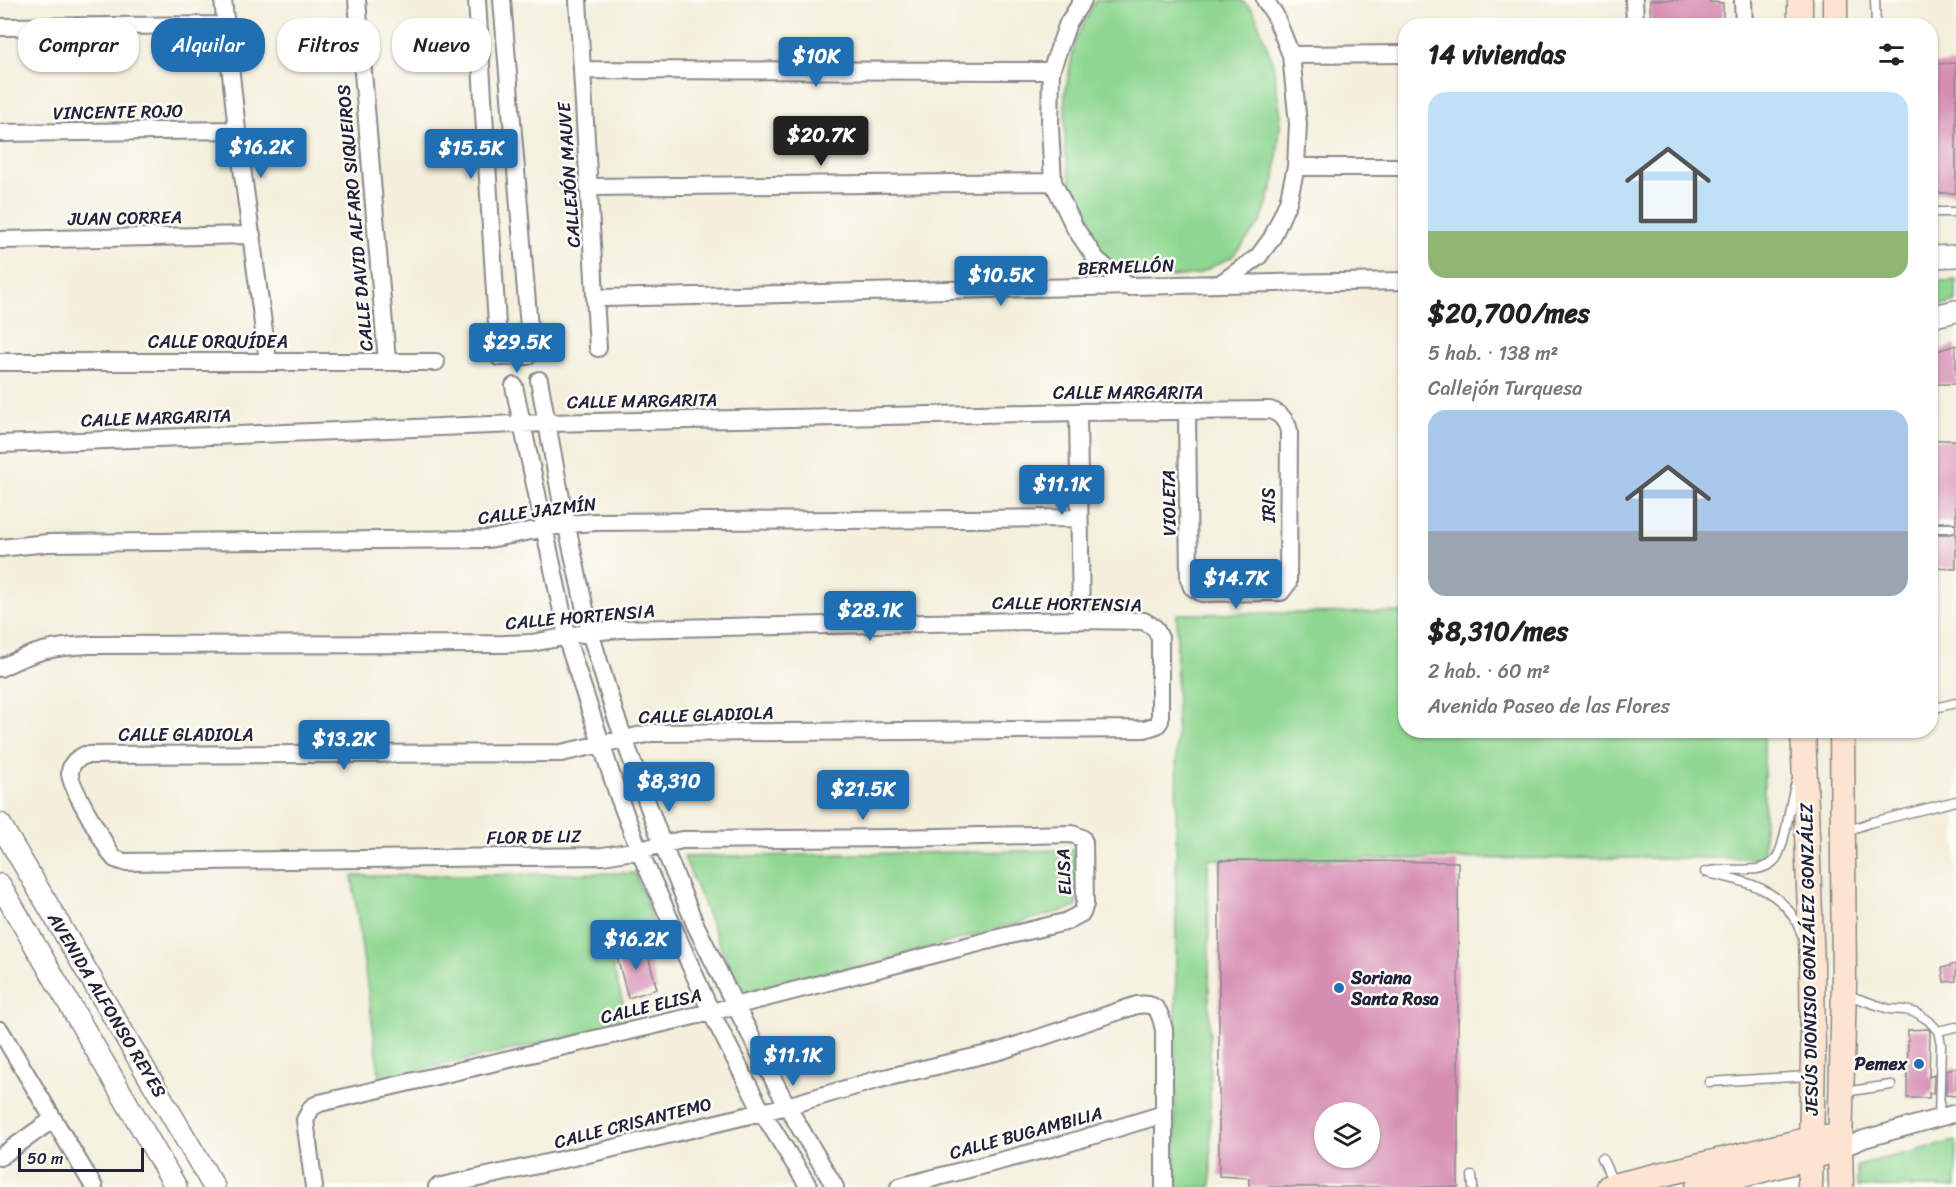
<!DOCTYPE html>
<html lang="es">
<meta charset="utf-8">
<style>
body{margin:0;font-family:Sriracha,sans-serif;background:#f6f6f6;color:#222;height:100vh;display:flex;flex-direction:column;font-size:22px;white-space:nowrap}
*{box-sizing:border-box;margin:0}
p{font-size:20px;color:#767676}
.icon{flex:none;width:33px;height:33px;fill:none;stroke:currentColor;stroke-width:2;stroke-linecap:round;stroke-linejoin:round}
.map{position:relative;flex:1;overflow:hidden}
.sheet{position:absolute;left:1398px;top:18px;width:540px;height:720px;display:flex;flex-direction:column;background:#fff;border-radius:24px;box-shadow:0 2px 4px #0004}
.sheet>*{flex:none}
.banner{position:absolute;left:18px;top:18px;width:570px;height:54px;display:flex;gap:12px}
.controls{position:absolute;left:1314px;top:1102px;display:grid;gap:12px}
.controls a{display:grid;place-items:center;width:66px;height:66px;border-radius:50%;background:#fff;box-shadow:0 2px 4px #0004;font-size:30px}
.scale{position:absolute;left:18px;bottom:15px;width:126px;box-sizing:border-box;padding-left:6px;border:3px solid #22223b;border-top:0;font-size:16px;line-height:21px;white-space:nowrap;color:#22223b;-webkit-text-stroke:4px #fdfcf7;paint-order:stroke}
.price{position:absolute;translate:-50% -51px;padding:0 14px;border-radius:6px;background:#1f6fb2;color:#fff;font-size:20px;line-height:39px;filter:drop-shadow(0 2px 3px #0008)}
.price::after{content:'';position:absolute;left:50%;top:36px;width:18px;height:14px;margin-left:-9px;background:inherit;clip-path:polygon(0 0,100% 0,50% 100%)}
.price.selected{background:#222;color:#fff}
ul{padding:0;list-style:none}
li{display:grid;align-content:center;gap:12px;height:318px;padding:0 30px}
li span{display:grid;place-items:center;height:186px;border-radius:18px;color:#555}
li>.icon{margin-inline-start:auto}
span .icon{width:108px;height:108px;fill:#fffc;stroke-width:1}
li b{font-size:26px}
h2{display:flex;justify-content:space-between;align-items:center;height:72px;padding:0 30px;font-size:26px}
.chip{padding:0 21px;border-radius:24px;background:#fff;box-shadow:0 2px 4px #0004;font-size:21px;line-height:54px}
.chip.selected{background:#1f6fb2;color:#fff}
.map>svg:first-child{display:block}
</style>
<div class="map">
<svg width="1956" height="1187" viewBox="0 0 1956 1187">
<rect width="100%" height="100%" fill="#fdfcf7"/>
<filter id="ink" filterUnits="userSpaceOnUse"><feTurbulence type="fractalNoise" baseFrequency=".0167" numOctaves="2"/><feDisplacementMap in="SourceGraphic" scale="12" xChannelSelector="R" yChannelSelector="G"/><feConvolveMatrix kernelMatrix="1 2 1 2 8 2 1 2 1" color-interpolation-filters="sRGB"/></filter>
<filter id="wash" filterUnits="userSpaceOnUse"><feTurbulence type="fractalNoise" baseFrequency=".008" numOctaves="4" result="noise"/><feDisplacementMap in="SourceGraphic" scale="24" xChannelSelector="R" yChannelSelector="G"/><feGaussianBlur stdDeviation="1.35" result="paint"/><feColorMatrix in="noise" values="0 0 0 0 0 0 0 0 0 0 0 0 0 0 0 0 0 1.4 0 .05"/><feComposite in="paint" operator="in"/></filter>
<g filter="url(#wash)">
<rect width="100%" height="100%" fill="#f3efdb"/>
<!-- green -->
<path fill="#8fd791" stroke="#587c66" stroke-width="1.5" d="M1096 0H1241L1254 12 1272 60 1281 116 1275 179 1261 222 1232 257 1198 274 1171 277 1138 276 1108 261 1086 232 1074 201 1065 150V93L1075 41Z
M1956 280V302L1931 309 1930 282Z
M1405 612 1406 730 1764 731V858L1208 859 1211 1187H1175L1177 614Z
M1074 850 1077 907 742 999 684 857Z
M635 873 657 932 606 943 629 1024 380 1079 352 876Z
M1956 1141V1187H1857V1165Z"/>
<g id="blocks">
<!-- building -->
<path fill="#d68db2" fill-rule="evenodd" d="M1650 0H1710V2L1723 3V26H1651Z
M1956 63V193H1930V64Z
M1956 345V384H1934V352Z
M1930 440H1956V524L1951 522H1930Z
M1956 532V569L1930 568V534H1951Z
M1219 860 1458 862V1187H1249V1178L1219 1176ZM1324 1113H1370V1158H1324Z
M645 945 657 989 628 998 616 953Z
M1956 964V981L1944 982 1942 968Z
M1928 1029 1930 1031 1929 1077 1934 1075 1933 1094 1929 1093V1098H1907L1908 1030Z
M1956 1067V1096L1946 1095 1947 1070Z"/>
</g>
</g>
<g filter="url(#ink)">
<use href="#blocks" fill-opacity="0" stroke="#8a888b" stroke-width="1.5"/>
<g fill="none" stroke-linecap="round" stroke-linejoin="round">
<defs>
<path id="service" d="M1875 0 1876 26
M1930 212H1956
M1930 528H1951
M1930 709 1956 703
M1844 832 1869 823 1956 801
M1705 872C1722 868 1740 871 1757 869 1762 868 1770 865 1774 861 1786 850 1789 799 1797 780
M1712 874C1752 882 1787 892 1802 935
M1847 995 1889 1009 1905 1010 1917 1013 1929 1021 1938 1031 1941 1044 1939 1118
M1938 1031 1956 1027
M1709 1082 1809 1076
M1844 1092 1891 1085
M1602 1158 1613 1182
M1472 1176 1473 1187"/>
<path id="minor" d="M223 0 237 130 268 361
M357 0 387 361
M477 0 499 357 528 356 531 352 502 0
M578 0 598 348
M1083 0 1068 23 1051 71 1050 127 1053 182 1075 228 1096 259 1129 287
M1634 0 1635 26
M1743 0 1744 26
M0 27 226 25
M1291 55 1406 54
M582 70 1051 71
M0 133 237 130
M1296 167H1406
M589 187 1053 182
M0 240 252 235
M1221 283 1258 257 1272 238 1288 202 1296 167 1298 124 1291 55 1275 15 1265 0
M597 298C866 293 1136 284 1406 281
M0 362H436
M539 380 562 504 590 632 615 714 662 843 695 924 735 1005 787 1106 835 1187
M514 386 570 649 618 795 639 850 711 1012 762 1112 809 1187
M1078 412 1081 620
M0 444 546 423 1078 412 1270 410C1280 413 1287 421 1289 431L1288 583 1281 592 1202 593 1192 587 1189 579 1187 412
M0 548 48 543 489 539 567 524 596 522 1079 518
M0 668C35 651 50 647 89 645L504 644 532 643 590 632 622 629 1081 620 1144 621 1155 628 1160 638V721L1157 725 1145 729 651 733 561 753 85 755C77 759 71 762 70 772 68 784 103 839 110 853L115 859 124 862 603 856 639 850 682 840 895 838 1072 834 1082 838 1084 842 1085 904 1082 913 1065 922 998 938 711 1012 320 1103 312 1107 305 1120 314 1187
M0 1030 94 1187
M1840 1149 1864 1139 1956 1113
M0 1157 52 1120
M437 1187 597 1152 787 1106 876 1080 1000 1051 1137 1005C1158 1002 1160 1012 1164 1030V1187
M899 1187 1058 1146 1164 1114"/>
<path id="tertiary" d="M1930 257 1956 256
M1930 317 1956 311
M0 824 214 1187
M0 885 176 1187"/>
<path id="secondary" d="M1800 0V26
M1835 26V0
M1803 730 1812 966 1813 1057 1810 1187
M1609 1187 1811 1139 1826 1137
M1698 1187 1826 1153
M1841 1187 1840 1149 1844 985 1842 730"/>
</defs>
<!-- service casing -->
<use href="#service" stroke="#8a888b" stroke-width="11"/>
<!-- minor casing -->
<use href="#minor" stroke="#8a888b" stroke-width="20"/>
<!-- tertiary casing -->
<use href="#tertiary" stroke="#8a888b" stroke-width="24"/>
<!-- secondary casing -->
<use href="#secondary" stroke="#8a888b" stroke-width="27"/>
<!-- service -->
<use href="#service" stroke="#fff" stroke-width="8"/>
<!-- minor -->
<use href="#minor" stroke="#fff" stroke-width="16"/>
<!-- tertiary -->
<use href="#tertiary" stroke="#fff" stroke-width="21"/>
<!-- secondary -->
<use href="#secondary" stroke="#fde4d0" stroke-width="24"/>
</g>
</g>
<!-- markers -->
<g fill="#1f6fb2" stroke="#fdfcf7" stroke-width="2">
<circle cx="1339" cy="988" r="6"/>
<circle cx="1919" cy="1064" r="6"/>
</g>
<g text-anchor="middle" stroke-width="5" stroke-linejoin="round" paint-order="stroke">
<!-- street labels -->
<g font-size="18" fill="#22223b" stroke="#fdfcf7">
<text transform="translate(118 112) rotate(-1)" y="6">VINCENTE ROJO</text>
<text transform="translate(569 175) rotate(-94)" y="6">CALLEJÓN MAUVE</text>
<text transform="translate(125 218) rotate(-1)" y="6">JUAN CORREA</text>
<text transform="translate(355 218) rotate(-95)" y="6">CALLE DAVID ALFARO SIQUEIROS</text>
<text transform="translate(1126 267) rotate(-2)" y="6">BERMELLÓN</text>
<text x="218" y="348">CALLE ORQUÍDEA</text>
<text x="1128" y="399">CALLE MARGARITA</text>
<text transform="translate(642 401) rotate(-1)" y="6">CALLE MARGARITA</text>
<text transform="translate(156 418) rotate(-2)" y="6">CALLE MARGARITA</text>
<text transform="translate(1169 503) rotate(-91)" y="6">VIOLETA</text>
<text transform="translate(1269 505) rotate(-90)" y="6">IRIS</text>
<text transform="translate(537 511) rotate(-7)" y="6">CALLE JAZMÍN</text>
<text transform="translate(1067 604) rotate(1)" y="6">CALLE HORTENSIA</text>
<text transform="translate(580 617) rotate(-5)" y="6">CALLE HORTENSIA</text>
<text transform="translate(706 715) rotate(-2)" y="6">CALLE GLADIOLA</text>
<text x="186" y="741">CALLE GLADIOLA</text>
<text transform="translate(534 837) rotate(-1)" y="6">FLOR DE LIZ</text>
<text transform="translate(1064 872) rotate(-93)" y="6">ELISA</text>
<text transform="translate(1809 959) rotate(-91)" y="6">JESÚS DIONISIO GONZÁLEZ GONZÁLEZ</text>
<text transform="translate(107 1005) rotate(59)" y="6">AVENIDA ALFONSO REYES</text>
<text transform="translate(651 1006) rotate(-13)" y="6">CALLE ELISA</text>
<text transform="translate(633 1123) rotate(-14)" y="6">CALLE CRISANTEMO</text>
<text transform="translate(1026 1133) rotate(-15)" y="6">CALLE BUGAMBILIA</text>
</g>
<!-- poi labels -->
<g font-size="18" font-weight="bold" fill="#22223b" stroke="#fdfcf7" text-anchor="start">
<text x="1351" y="984">Soriana<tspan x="1351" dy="21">Santa Rosa</tspan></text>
<text x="1907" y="1070" text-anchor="end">Pemex</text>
</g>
</g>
</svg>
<div class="controls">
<a><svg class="icon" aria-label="layers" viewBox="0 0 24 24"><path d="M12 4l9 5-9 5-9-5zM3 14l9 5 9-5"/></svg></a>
</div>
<div class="scale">50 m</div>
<b class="price" style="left:816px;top:88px">$10K</b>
<b class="price selected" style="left:821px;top:167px">$20.7K</b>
<b class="price" style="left:261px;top:179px">$16.2K</b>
<b class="price" style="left:471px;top:180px">$15.5K</b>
<b class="price" style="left:1001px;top:307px">$10.5K</b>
<b class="price" style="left:517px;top:374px">$29.5K</b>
<b class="price" style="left:1062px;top:516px">$11.1K</b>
<b class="price" style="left:1236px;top:610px">$14.7K</b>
<b class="price" style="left:870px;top:642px">$28.1K</b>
<b class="price" style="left:344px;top:771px">$13.2K</b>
<b class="price" style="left:669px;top:813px">$8,310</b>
<b class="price" style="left:863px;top:821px">$21.5K</b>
<b class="price" style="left:636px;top:971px">$16.2K</b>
<b class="price" style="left:793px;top:1087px">$11.1K</b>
<div class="banner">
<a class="chip">Comprar</a>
<a class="chip selected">Alquilar</a>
<a class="chip">Filtros</a>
<a class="chip">Nuevo</a>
</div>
<section class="sheet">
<h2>14 viviendas<svg class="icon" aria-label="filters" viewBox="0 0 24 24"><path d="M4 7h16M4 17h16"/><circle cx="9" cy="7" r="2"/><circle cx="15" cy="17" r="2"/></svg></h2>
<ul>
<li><span style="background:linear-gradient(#bfe0f5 75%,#8fb573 0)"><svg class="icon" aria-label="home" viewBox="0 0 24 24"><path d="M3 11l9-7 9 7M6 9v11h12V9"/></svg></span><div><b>$20,700/mes</b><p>5 hab. · 138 m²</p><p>Callejón Turquesa</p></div></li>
<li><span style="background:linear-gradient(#a9c7e8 65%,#9aa5b1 0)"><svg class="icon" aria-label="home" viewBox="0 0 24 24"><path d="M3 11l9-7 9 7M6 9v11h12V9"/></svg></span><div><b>$8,310/mes</b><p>2 hab. · 60 m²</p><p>Avenida Paseo de las Flores</p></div></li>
</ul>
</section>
</div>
